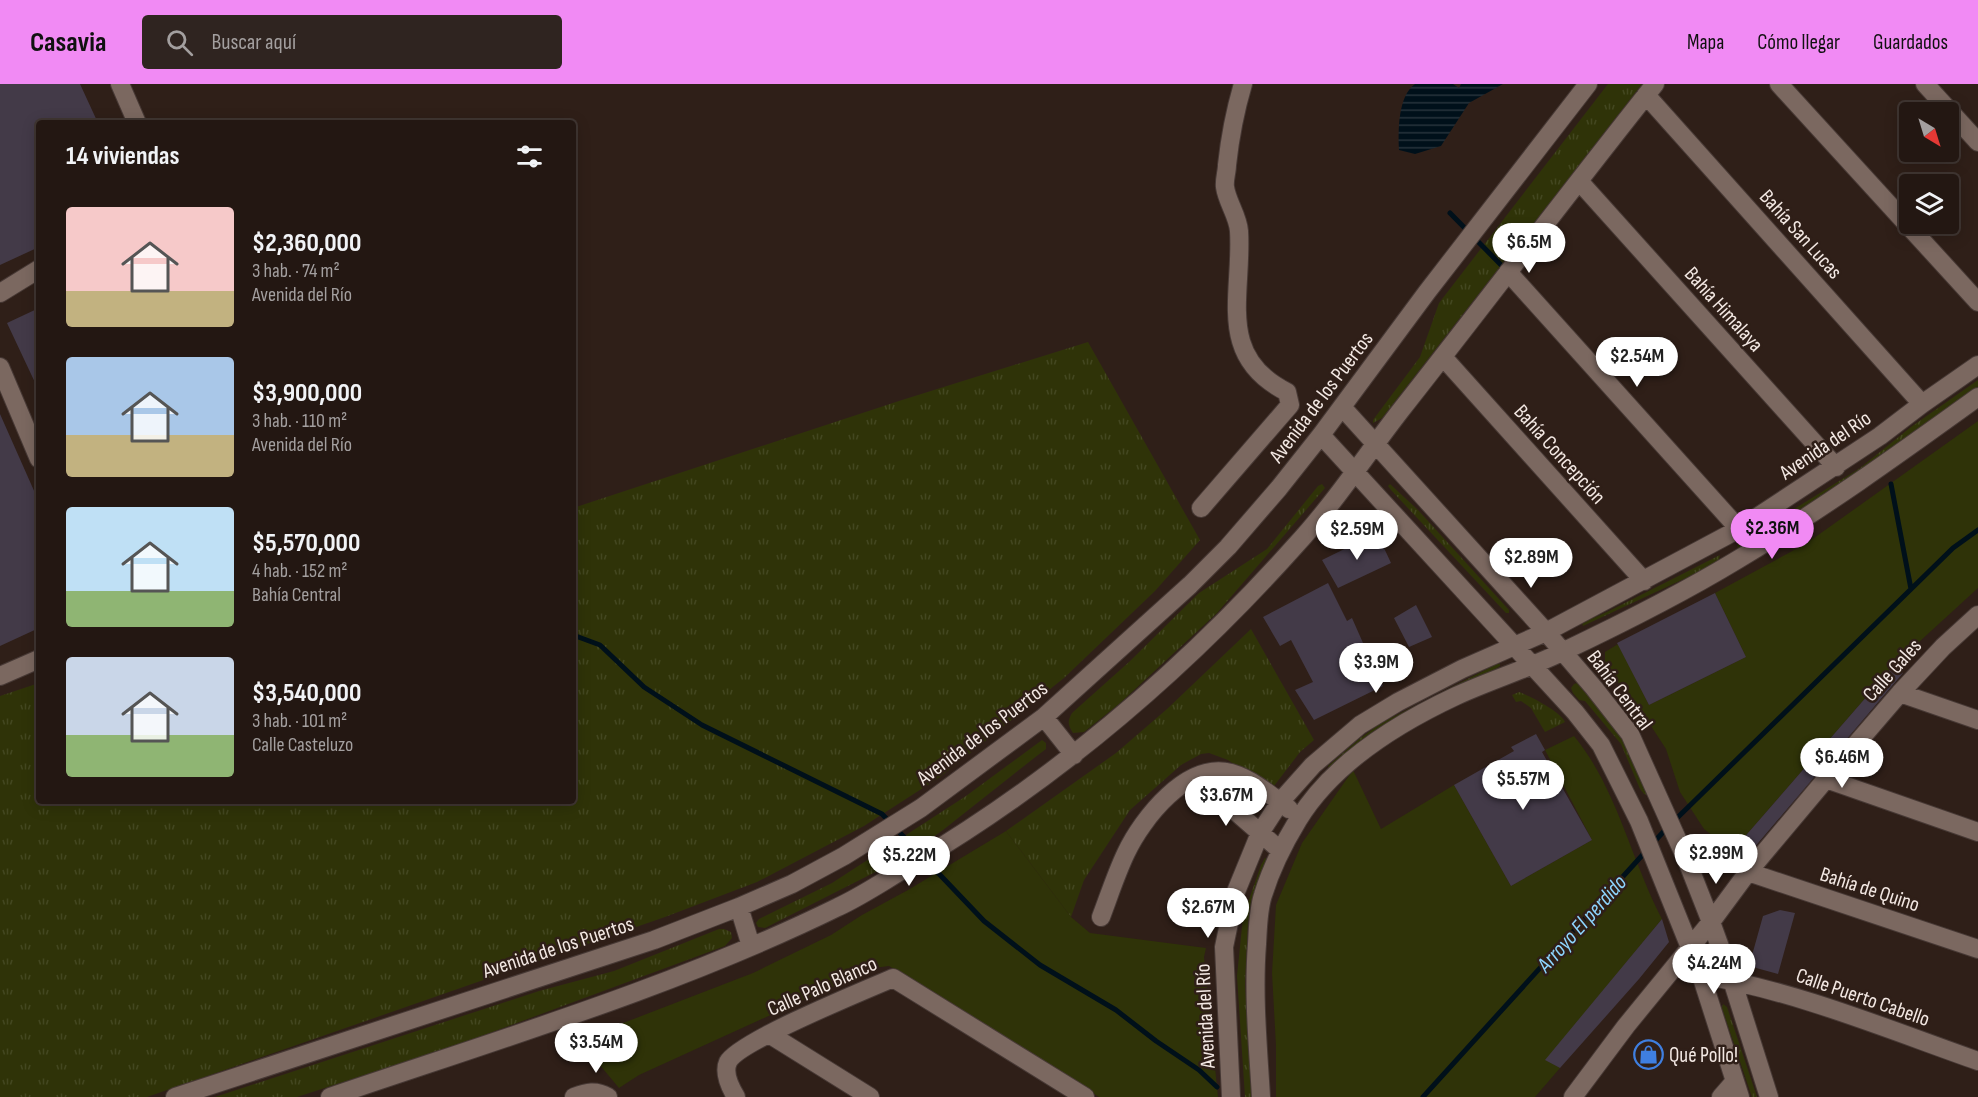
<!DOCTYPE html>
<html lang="es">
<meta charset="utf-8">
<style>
body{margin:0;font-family:"Sofia Sans Condensed",sans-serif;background:#2f2420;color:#f1f3f6;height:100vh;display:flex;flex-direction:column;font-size:22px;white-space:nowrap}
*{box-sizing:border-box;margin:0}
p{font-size:20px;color:#a39f9f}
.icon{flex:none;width:33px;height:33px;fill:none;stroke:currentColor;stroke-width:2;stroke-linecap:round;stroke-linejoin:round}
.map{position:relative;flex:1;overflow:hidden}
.side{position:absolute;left:36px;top:36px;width:540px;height:684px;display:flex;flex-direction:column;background:#231712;border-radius:6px;box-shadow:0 3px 15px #0003,0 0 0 2px #403632}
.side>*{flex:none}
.needle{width:39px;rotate:142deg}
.buttons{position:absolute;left:1899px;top:18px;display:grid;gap:12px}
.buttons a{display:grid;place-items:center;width:60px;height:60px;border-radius:6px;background:#231712;box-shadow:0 3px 15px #0003,0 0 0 2px #403632;font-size:30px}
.price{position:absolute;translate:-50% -51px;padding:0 14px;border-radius:21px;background:#fff;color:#222;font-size:20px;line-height:39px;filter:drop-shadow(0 2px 3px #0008)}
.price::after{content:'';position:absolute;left:50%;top:36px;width:18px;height:14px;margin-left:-9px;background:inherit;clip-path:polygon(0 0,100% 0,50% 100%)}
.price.on{background:#f18af4;color:#111}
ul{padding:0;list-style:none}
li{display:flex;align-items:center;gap:18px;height:150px;padding:0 30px}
li span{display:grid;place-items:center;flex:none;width:168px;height:120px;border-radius:6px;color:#555}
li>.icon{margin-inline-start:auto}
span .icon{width:72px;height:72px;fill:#fffc;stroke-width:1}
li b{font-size:26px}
h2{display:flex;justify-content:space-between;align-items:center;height:72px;padding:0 30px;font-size:26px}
header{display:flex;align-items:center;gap:36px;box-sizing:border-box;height:84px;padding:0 30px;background:#f18af4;color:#111}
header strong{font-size:28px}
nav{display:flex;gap:33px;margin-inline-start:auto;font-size:21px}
.search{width:420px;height:54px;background:#2f2420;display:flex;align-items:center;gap:15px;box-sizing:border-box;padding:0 21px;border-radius:6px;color:#a39f9f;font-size:22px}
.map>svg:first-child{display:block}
</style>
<header>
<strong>Casavia</strong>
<div class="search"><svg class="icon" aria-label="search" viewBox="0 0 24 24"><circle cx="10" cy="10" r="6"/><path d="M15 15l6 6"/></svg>Buscar aquí</div>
<nav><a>Mapa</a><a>Cómo llegar</a><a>Guardados</a></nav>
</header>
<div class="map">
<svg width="1978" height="1013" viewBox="0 0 1978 1013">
<defs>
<pattern id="grass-tufts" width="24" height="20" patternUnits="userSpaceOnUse" patternTransform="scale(1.5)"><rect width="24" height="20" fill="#2f3308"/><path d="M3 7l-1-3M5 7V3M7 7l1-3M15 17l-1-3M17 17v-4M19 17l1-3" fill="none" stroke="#434720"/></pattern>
<pattern id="water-rules" width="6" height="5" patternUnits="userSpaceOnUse" patternTransform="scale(1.5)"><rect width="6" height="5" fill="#00101a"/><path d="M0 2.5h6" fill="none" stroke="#26333b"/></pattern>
</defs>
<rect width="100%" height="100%" fill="#2f1f18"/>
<!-- grass -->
<path fill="url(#grass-tufts)" d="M1608 0H1642L1389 325 1382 334 1373 339V336L1420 273 1439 219Z
M1088 258 1200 456 1155 507 1064 594 940 693 864 742 757 798 665 833 147 1013H0V612L39 599V717H573V424L902 316Z
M1978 296V305L1864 387 1739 466 1737 463 1738 460 1860 384 1911 343Z
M1322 400 1325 404 1217 529 1119 620 1084 648 1073 649C1068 641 1067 638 1072 629L1129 578 1199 509 1267 465 1318 402Z
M1390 400 1418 426 1509 526V529H1506L1391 406 1388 402Z
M1720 471 1718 479 1583 542 1582 539 1609 527Z
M1251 545 1314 656 1300 668 1274 702 1262 700 1228 676 1209 669 1201 670 1181 681 1130 726 1084 796 1071 833 1006 747 1116 669 1167 625Z
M1497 580H1500V582L1497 584 1329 685 1328 682 1358 656 1381 639Z
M1580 598 1627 656 1648 711 1644 710 1640 705 1621 660 1585 617 1579 616 1573 609 1571 604 1574 600Z
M1519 608C1530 612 1561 628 1565 638L1545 648 1531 624 1521 617 1516 618 1512 611Z
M1042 656 1046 659V665L1038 671 943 746 905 773 765 844 758 843 756 839 759 835 832 799 966 712Z
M1229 700 1257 718 1260 723 1255 728 1247 725 1221 703Z
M1265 774 1267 775 1248 838 1245 901 1253 1013H1245L1237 892 1243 833 1261 781Z
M719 845H724L731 848 732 854 725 862 460 960 297 1013H215L539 907 614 887Z
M1723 920 1727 923 1757 1013H1752L1722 924Z"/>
<!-- green -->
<path fill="#2f3308" d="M1978 337V504L1895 580 1741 757 1726 759 1717 755 1704 745 1680 708 1666 665 1638 622 1605 583V568L1618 560 1649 621 1746 573 1715 509 1807 459Z
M1574 652C1617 704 1631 776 1662 835L1546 976 1560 984 1535 1013H1276V962L1272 889 1276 821 1302 759 1353 686 1381 745 1454 701 1511 802 1592 756 1545 666Z
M1006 747 1071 833 1090 849 1206 864 1204 873 1218 1013H1099L889 882 874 884 639 991 619 1004 579 956 753 889 831 851 862 831 908 806Z"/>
<!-- water -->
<path fill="url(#water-rules)" d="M1415 0H1453L1459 4 1461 0H1503L1469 19 1441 62 1415 70 1399 66C1398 46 1398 12 1415 0Z"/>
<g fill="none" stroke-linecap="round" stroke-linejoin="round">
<!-- stream -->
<path stroke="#00101a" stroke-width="5" d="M1450 129 1505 185
M1891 400 1911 505
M573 551 600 561 644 603 702 641 882 730 984 837 1040 881 1116 926 1156 957 1199 986 1217 1003
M1674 737 1953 464 1978 446
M1653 759 1667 744
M1423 1013 1647 766"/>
</g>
<!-- building -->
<path fill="#433a48" d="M0 0H80L98 39H39V163L0 181Z
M39 224V307L7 239Z
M0 330 39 418V544L0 562Z
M1377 449 1391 479 1338 504 1322 476Z
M1328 499 1347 537 1352 534 1367 568 1365 569 1383 602 1314 636 1295 606 1313 598 1291 556 1280 562 1263 533Z
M1715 509 1746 573 1649 621 1617 559Z
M1416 521 1432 553 1409 563 1394 534Z
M1895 580 1903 589 1753 765 1745 772 1719 776 1726 759 1741 757Z
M1536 650 1545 666 1542 668 1592 756 1511 802 1454 701 1514 667 1511 663Z
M1780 826 1795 829 1778 890 1749 882 1763 832Z
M1662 835 1669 858 1639 895 1560 984 1545 976Z"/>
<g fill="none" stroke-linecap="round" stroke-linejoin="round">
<defs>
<path id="minor" d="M120 0 137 39
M1779 0 1978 218
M1925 0 1978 58
M1646 11 1922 320
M1579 97 1836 383
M1508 188 1739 445
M0 209 39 185
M1443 273 1644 497
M0 283 39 375
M1342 323 1546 548 1594 604 1630 650 1687 777 1711 838 1732 896 1769 1013
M1321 351 1575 628 1601 661 1639 737 1701 891 1740 1013
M1201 424 1290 321 1287 308C1215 272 1243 210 1239 147 1238 132 1227 118 1225 103 1224 96 1227 88 1227 81 1230 53 1235 27 1243 0
M0 592 39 575
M1900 609 1978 636
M1044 633 1074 671
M1196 693 1281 767
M1826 695 1978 748
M1748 788 1978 865
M739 823 751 862
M1101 833C1109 812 1116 790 1126 769 1142 735 1187 677 1231 689 1252 695 1272 712 1289 725
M1701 891C1796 907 1887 945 1978 977
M769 950 870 1013
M175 1013 654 856 739 823 792 800 844 772 921 724 1044 633 1190 501 1228 463 1279 404 1321 351 1427 208 1588 0
M330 1013C500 955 677 902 838 823 864 811 888 794 913 780 1056 695 1184 586 1295 462 1334 420 1366 371 1401 326 1486 218 1569 108 1655 0
M574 1013C587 1008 596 1006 608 1013
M736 1013C730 1003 723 989 728 978 738 958 865 906 893 894L1085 1013
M1231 1013 1224 863 1235 810 1260 749 1280 718 1313 681 1360 641 1398 618 1462 585 1546 548 1739 445 1880 352 1922 320 1978 281
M1261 1013C1258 962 1253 911 1257 860 1258 844 1258 826 1263 811 1271 785 1284 759 1298 736 1333 679 1396 640 1456 612 1491 596 1527 585 1562 568 1621 540 1681 510 1737 476 1820 427 1899 370 1978 313
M1573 1013 1626 942 1711 838 1748 788 1826 695 1900 609 1943 563 1978 531
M1721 1013 1735 997"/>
</defs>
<!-- minor casing -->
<use href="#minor" stroke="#473935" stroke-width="20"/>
<!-- minor -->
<use href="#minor" stroke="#7b6860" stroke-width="18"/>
</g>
<!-- icons -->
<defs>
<symbol id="shop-ring" viewBox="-11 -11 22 22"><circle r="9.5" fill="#2f1f18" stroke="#3f7fe0" stroke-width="1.5"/><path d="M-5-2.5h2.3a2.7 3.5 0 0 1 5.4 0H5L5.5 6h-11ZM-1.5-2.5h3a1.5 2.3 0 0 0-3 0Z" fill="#3f7fe0"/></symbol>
</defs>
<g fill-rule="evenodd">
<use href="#shop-ring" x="1632" y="954" width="33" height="33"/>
</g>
<g text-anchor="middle" stroke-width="5" stroke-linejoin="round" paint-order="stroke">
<!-- street labels -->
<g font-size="21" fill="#f3e8e3" stroke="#2f1f18">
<text transform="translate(1801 150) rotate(48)" y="7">Bahía San Lucas</text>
<text transform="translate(1724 225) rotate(48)" y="7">Bahía Himalaya</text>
<text transform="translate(1321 313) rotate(-53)" y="7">Avenida de los Puertos</text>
<text transform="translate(1825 361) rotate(-34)" y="7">Avenida del Río</text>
<text transform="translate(1560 370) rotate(48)" y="7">Bahía Concepción</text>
<text transform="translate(1892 586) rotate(-48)" y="7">Calle Gales</text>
<text transform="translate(1620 606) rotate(53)" y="7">Bahía Central</text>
<text transform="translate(982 649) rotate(-37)" y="7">Avenida de los Puertos</text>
<text transform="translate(1870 805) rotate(18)" y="7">Bahía de Quino</text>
<text transform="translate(558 863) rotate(-18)" y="7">Avenida de los Puertos</text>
<text transform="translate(822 902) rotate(-24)" y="7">Calle Palo Blanco</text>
<text transform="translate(1863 913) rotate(19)" y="7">Calle Puerto Cabello</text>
<text transform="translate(1205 932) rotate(-93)" y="7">Avenida del Río</text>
</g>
<!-- poi labels -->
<g font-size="21" fill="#f3e8e3" stroke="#2f1f18" text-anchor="start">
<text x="1669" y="978">Qué Pollo!</text>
</g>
<!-- water labels -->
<g font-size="22" font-style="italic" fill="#8ed5fe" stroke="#2f1f18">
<text transform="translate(1581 839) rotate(-48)" y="8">Arroyo El perdido</text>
</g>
</g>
</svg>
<div class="buttons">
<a><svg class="needle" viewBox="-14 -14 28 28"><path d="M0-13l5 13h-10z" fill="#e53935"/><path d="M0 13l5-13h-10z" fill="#a39f9f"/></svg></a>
<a><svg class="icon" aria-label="layers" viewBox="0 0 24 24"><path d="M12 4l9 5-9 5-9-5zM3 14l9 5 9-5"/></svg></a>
</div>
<b class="price" style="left:1529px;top:190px">$6.5M</b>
<b class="price" style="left:1637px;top:304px">$2.54M</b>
<b class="price on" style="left:1772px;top:476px">$2.36M</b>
<b class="price" style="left:1357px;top:477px">$2.59M</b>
<b class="price" style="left:1531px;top:505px">$2.89M</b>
<b class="price" style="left:1376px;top:610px">$3.9M</b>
<b class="price" style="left:1842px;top:705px">$6.46M</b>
<b class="price" style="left:1523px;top:727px">$5.57M</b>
<b class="price" style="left:1226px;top:743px">$3.67M</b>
<b class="price" style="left:1716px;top:801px">$2.99M</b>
<b class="price" style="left:909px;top:803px">$5.22M</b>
<b class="price" style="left:1208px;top:855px">$2.67M</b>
<b class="price" style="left:1714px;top:911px">$4.24M</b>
<b class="price" style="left:596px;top:990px">$3.54M</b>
<section class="side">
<h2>14 viviendas<svg class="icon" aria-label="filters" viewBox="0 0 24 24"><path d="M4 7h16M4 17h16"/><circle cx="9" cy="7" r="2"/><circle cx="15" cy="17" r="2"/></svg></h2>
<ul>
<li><span style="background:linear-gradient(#f6c9c9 70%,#c2b280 0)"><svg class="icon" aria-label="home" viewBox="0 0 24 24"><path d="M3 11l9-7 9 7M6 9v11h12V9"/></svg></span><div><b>$2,360,000</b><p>3 hab. · 74 m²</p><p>Avenida del Río</p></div></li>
<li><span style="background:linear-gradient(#a9c7e8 65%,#c2b280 0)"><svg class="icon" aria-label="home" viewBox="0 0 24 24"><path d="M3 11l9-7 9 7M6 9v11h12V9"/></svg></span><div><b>$3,900,000</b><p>3 hab. · 110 m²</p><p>Avenida del Río</p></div></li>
<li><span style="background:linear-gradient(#bfe0f5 70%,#8fb573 0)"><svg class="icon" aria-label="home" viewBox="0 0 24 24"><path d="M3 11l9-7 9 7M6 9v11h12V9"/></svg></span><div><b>$5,570,000</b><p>4 hab. · 152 m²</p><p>Bahía Central</p></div></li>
<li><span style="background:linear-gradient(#c9d6e8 65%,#8fb573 0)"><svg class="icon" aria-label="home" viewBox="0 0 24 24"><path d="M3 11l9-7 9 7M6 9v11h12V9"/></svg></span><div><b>$3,540,000</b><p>3 hab. · 101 m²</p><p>Calle Casteluzo</p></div></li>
</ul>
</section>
</div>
